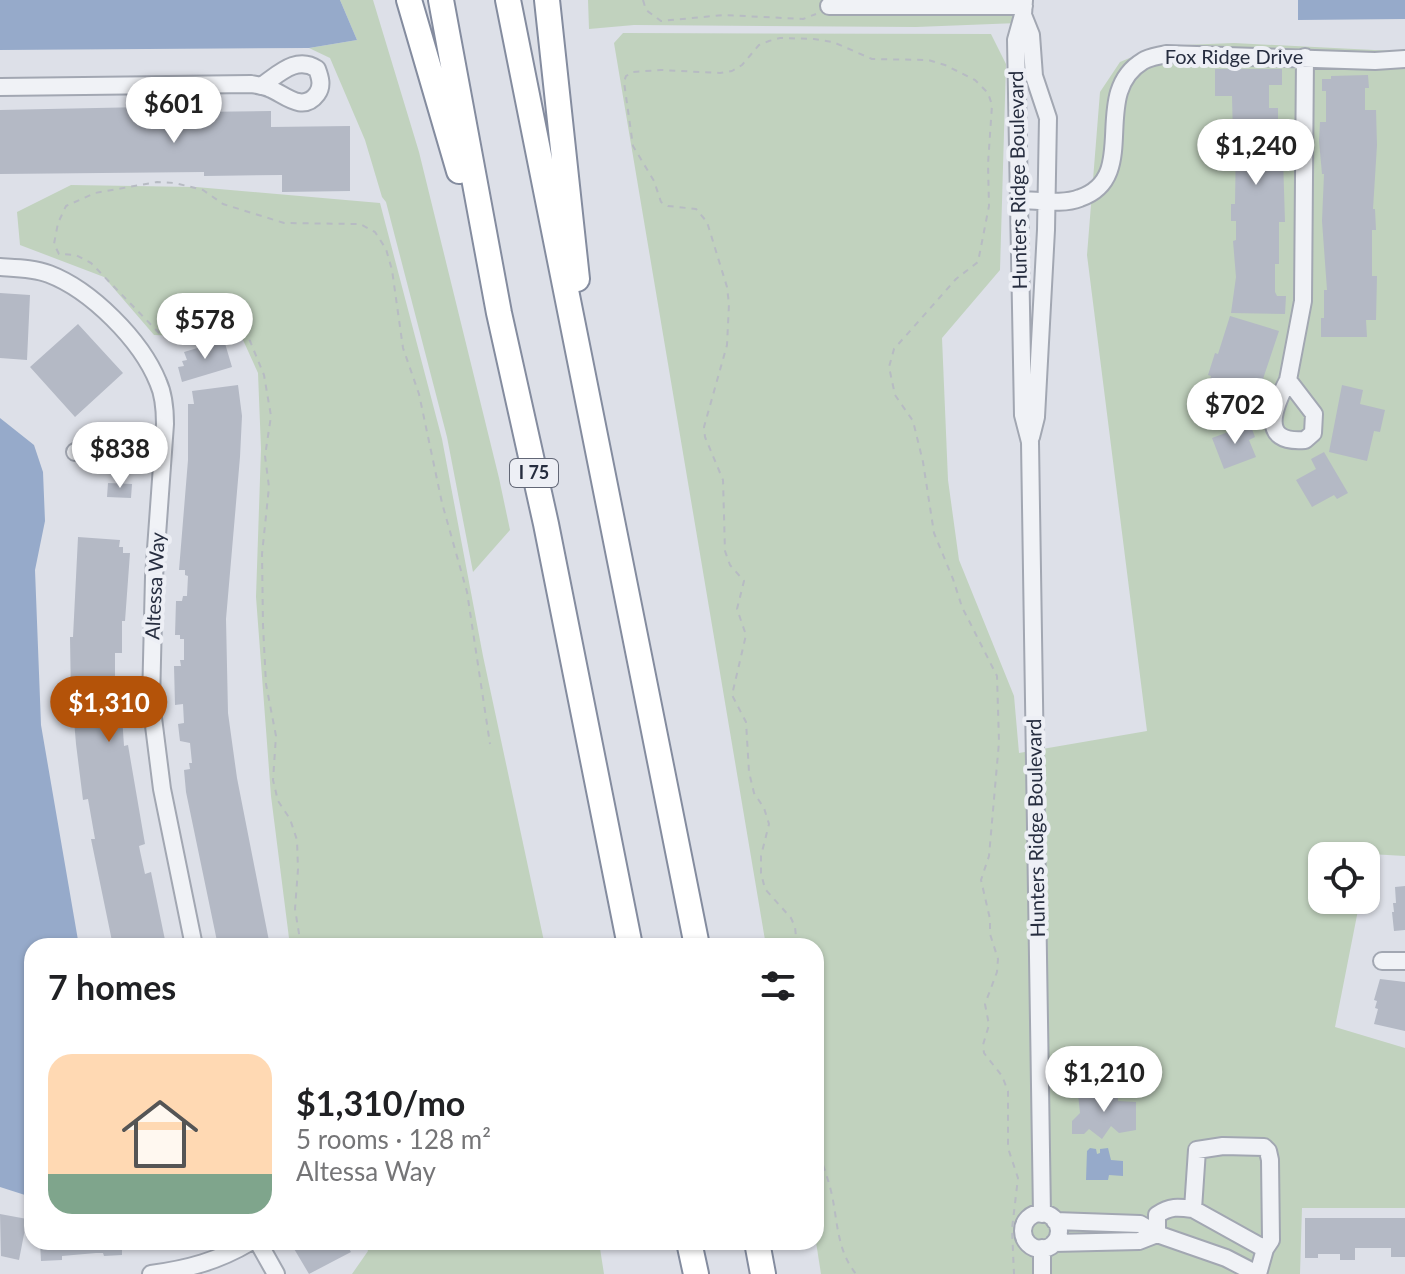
<!DOCTYPE html>
<meta charset="utf-8">
<style>
body{margin:0;font-family:Lato,sans-serif;background:#f6f6f6;color:#202124;height:100vh;display:flex;flex-direction:column;font-size:30px;white-space:nowrap}
*{box-sizing:border-box;margin:0}
p{font-size:26px;color:#757577}
.icon{flex:none;width:44px;height:44px;fill:none;stroke:currentColor;stroke-width:2;stroke-linecap:round;stroke-linejoin:round}
.map{position:relative;flex:1;overflow:hidden}
.panel{position:absolute;left:24px;top:938px;width:800px;height:312px;display:flex;flex-direction:column;background:#fff;border-radius:24px;box-shadow:0 2px 6px #0004}
.panel>*{flex:none}
.fabs{position:absolute;left:1308px;top:842px;display:grid;gap:16px}
.fabs a{display:grid;place-items:center;width:72px;height:72px;border-radius:16px;background:#fff;box-shadow:0 2px 6px #0004;font-size:40px}
.price{position:absolute;translate:-50% -68px;padding:0 18px;border-radius:28px;background:#fff;color:#222;font-size:26px;line-height:52px;filter:drop-shadow(0 2px 4px #0008)}
.price::after{content:'';position:absolute;left:50%;top:48px;width:24px;height:18px;margin-left:-12px;background:inherit;clip-path:polygon(0 0,100% 0,50% 100%)}
.price.active{background:#b45309;color:#fff}
ul{padding:0;list-style:none}
li{display:flex;align-items:center;gap:24px;height:200px;padding:0 24px}
li span{display:grid;place-items:center;flex:none;width:224px;height:160px;border-radius:24px;color:#555}
li>.icon{margin-inline-start:auto}
span .icon{width:96px;height:96px;fill:#fffc;stroke-width:1}
li b{font-size:34px}
h2{display:flex;justify-content:space-between;align-items:center;height:96px;padding:0 24px;font-size:34px}
.map>svg:first-child{display:block}
</style>
<div class="map">
<svg width="1405" height="1274" viewBox="0 0 1405 1274">
<rect width="100%" height="100%" fill="#dde0e8"/>
<!-- green -->
<path fill="#c1d2be" d="M340 0H373L419 152 499 478 510 530 473 572 447 437 386 202 382 197 365 140 330 58 309 48 357 40Z
M588 0H1020L1019 23 916 27 634 25 589 29Z
M623 33 991 34 1006 64 1000 270 942 338 948 480 959 560 1014 696 1019 753 1147 731 1087 255 1100 92 1120 62 1158 46 1234 43 1394 51 1405 49V856L1370 854 1366 870V856H1322V900H1360L1335 1027 1405 1048V1208H1302L1300 1274H821L816 1242V946H766L614 43Z
M71 185 196 187 380 203 442 439 483 656 545 946H290L271 796 256 597 261 449 258 373 238 329 185 336 154 335 104 277 20 245 17 212Z
M365 1242H599L604 1274H352L368 1251Z"/>
<!-- water -->
<path fill="#96aaca" d="M0 0H340L357 40 309 48 0 50Z
M1298 0H1405V19L1298 20Z
M0 418 34 445 43 472 45 521 35 570 41 725 79 946H32V1194L25 1195 0 1187Z
M1090 1148 1096 1149 1097 1154 1100 1153V1149L1108 1148 1111 1160 1123 1161V1176L1109 1175 1108 1180H1086L1087 1151Z"/>
<!-- building -->
<path fill="#b4b9c5" d="M1215 69H1282V85H1269V108H1278V125H1284L1286 142V158H1283L1285 222H1279V264H1275V292L1277 296H1286L1285 314 1231 313 1236 277 1233 241 1236 240V221H1231V204H1235L1236 138H1233L1232 96H1215Z
M1368 75 1369 88H1365V110H1376L1377 145 1373 209H1375L1376 230H1372V276H1377L1376 320H1366L1367 337H1321V318H1324V290H1327L1322 221 1324 174H1322L1319 141 1320 122H1326V91H1322V79H1331V76Z
M193 106V112L271 111V127L350 126V191L282 192V175L204 176V172L0 174V110Z
M0 293 30 295 27 360 0 358Z
M1230 316 1279 331 1253 409 1243 406 1248 419 1202 405 1211 376 1208 375 1215 353 1218 354Z
M78 324 123 373 75 417 30 367Z
M224 340 232 367 182 382 178 367 184 366 182 361 187 360 184 352Z
M238 385 242 416 240 457 226 619 228 713 237 778 270 946H218L186 792 184 770 190 769 189 763H192L190 743 180 741 178 724 184 723 183 704 175 705 174 666H181L180 660H184V639H180V635H175L176 601H182L183 596H187L188 576 185 575V570H179L188 460V404H194L192 391Z
M1342 385 1363 390 1360 404 1385 410 1380 432 1374 431 1367 461 1329 452Z
M1250 424 1255 437 1249 440 1256 457 1224 469 1212 438Z
M1324 452 1348 493 1337 499 1334 495 1312 507 1296 480 1316 469 1311 459Z
M108 483 132 484 131 498 107 497Z
M78 537 120 540 119 547H123V553H130L125 621H122V653H115V676L116 681H123L126 715 122 716 124 746 128 745 145 844 139 846 140 851 145 874 151 872 165 940 159 941 160 946H113L91 839H95L88 799 83 800 76 744 74 720H79L77 698 71 699 70 637H73Z
M1405 886V930L1394 931 1392 912H1394L1393 903H1396L1395 887Z
M1380 979 1405 982V1031L1374 1024 1378 1009 1375 1008 1377 1001 1374 1000Z
M1101 1085 1111 1094 1118 1093V1101L1136 1102V1130L1119 1133 1111 1126 1102 1139 1089 1129 1084 1134H1072V1121L1080 1113 1078 1094H1092Z
M0 1214 27 1219 19 1260 1 1256Z
M1305 1218H1405V1257H1391V1248H1355V1260H1340V1254H1318V1258H1305Z
M40 1242H122V1255L104 1256 103 1253H96L62 1256V1260L41 1261Z
M290 1242H345L351 1252 309 1274Z"/>
<g fill="none" stroke-linecap="round" stroke-linejoin="round">
<defs>
<path id="minor" d="M1024 0 1023 15 1016 40 1023 415 1030 442 1042 1214
M829 6H1024
M1023 15 1031 35 1034 76 1048 118 1046 230 1036 417 1031 437
M0 87 251 84C257 85 265 86 271 89 285 95 303 113 317 94 323 86 320 77 317 69 296 55 278 75 261 86
M1019 200C1037 200 1063 205 1080 198 1142 177 1088 94 1143 61 1149 57 1159 56 1166 54L1375 61 1405 59
M0 267C16 268 34 268 49 274 91 290 141 340 158 382 164 395 165 409 165 424L154 577 151 702 162 789 194 946
M1288 380 1303 301 1305 57
M1288 380 1314 414 1313 433 1305 440C1257 444 1275 405 1288 380Z
M75 452 162 458
M1382 961H1405
M1193 1209 1265 1249
M1023 1231a18 18 0 1 1 36 0a18 18 0 1 1-36 0Z
M1055 1221 1140 1224 1157 1234 1226 1258 1257 1274
M1157 1234V1215C1170 1206 1178 1207 1193 1209L1197 1150 1223 1146 1264 1147 1268 1151 1270 1160 1271 1240 1265 1249 1258 1274
M258 1242 276 1274
M1054 1243 1139 1241 1157 1234
M1042 1248V1274
M151 1274C188 1269 218 1261 250 1242"/>
<path id="highway" d="M409 0 459 171
M441 0 499 313 546 524 630 946
M508 0 697 946
M547 0 577 279
M689 1242 696 1274
M757 1242 763 1274"/>
</defs>
<!-- minor casing -->
<use href="#minor" stroke="#a2a7b2" stroke-width="20"/>
<!-- highway casing -->
<use href="#highway" stroke="#848c9f" stroke-width="28"/>
<!-- path -->
<path stroke="#b7bbc3" stroke-width="2" stroke-dasharray="6 6" stroke-linecap="butt" d="M643 0 646 10 661 21 724 15 803 19 816 14
M301 946 295 909 298 869 297 840 290 819 278 801 273 780 276 736 266 684 263 625 262 554 269 487 265 456 271 416 264 375 250 341 243 329 234 322C210 326 186 340 163 337L91 263 76 255 59 254 54 244 58 223 66 206 95 193 157 182 175 183 203 190 223 204 284 223 360 224 375 232 386 249 392 270 403 348 419 394 442 503 467 592 490 744
M797 946 795 927 791 918 765 889 761 873V856L769 824 764 808 754 793 749 772 746 722 732 695 746 635 737 609 744 581 730 565 725 551 723 480 705 437 704 427 727 345 729 304 727 287 707 222 696 209 668 206 661 202 654 181 633 146 624 82 626 76 633 72 661 70 720 73 732 71 742 65 759 45 769 41 780 38 814 39 833 42 872 59 928 60 945 65 975 80 988 93 992 105 988 164 989 206 978 262 956 279 894 349 889 367 895 395 913 421 923 462 934 533 953 579 962 607 997 676 999 742 989 856 981 880 990 919V934L998 959 997 972 985 1004 989 1025 983 1045 984 1053 1002 1076 1008 1091V1148L1018 1178 1012 1229 1014 1274
M816 1142C820 1159 827 1174 831 1191 838 1220 836 1249 856 1274"/>
<!-- minor -->
<use href="#minor" stroke="#f0f2f6" stroke-width="16"/>
<!-- highway -->
<use href="#highway" stroke="#fff" stroke-width="24"/>
</g>
<g text-anchor="middle" stroke-width="8" stroke-linejoin="round" paint-order="stroke">
<!-- shield labels -->
<rect fill="#edeff5" stroke="#626776" stroke-width="2" x="510" y="459" width="48" height="28" rx="6"/>
<g font-size="18" font-weight="bold" fill="#262d3f">
<text x="534" y="479">I 75</text>
</g>
<!-- street labels -->
<g font-size="20" fill="#262d3f" stroke="#edeff5">
<text x="1234" y="64">Fox Ridge Drive</text>
<text transform="translate(1018 180) rotate(-91)" y="7">Hunters Ridge Boulevard</text>
<text transform="translate(155 586) rotate(-87)" y="7">Altessa Way</text>
<text transform="translate(1036 828) rotate(-91)" y="7">Hunters Ridge Boulevard</text>
</g>
</g>
</svg>
<div class="fabs">
<a><svg class="icon" aria-label="locate" viewBox="0 0 24 24"><circle cx="12" cy="12" r="6"/><path d="M12 2v4M12 18v4M2 12h4M18 12h4"/></svg></a>
</div>
<b class="price" style="left:174px;top:145px">$601</b>
<b class="price" style="left:1256px;top:187px">$1,240</b>
<b class="price" style="left:205px;top:361px">$578</b>
<b class="price" style="left:1235px;top:446px">$702</b>
<b class="price" style="left:120px;top:490px">$838</b>
<b class="price active" style="left:109px;top:744px">$1,310</b>
<b class="price" style="left:1104px;top:1114px">$1,210</b>
<section class="panel">
<h2>7 homes<svg class="icon" aria-label="filters" viewBox="0 0 24 24"><path d="M4 7h16M4 17h16"/><circle cx="9" cy="7" r="2"/><circle cx="15" cy="17" r="2"/></svg></h2>
<ul>
<li><span style="background:linear-gradient(#ffd9b3 75%,#7fa58c 0)"><svg class="icon" aria-label="home" viewBox="0 0 24 24"><path d="M3 11l9-7 9 7M6 9v11h12V9"/></svg></span><div><b>$1,310/mo</b><p>5 rooms · 128 m²</p><p>Altessa Way</p></div></li>
</ul>
</section>
</div>
